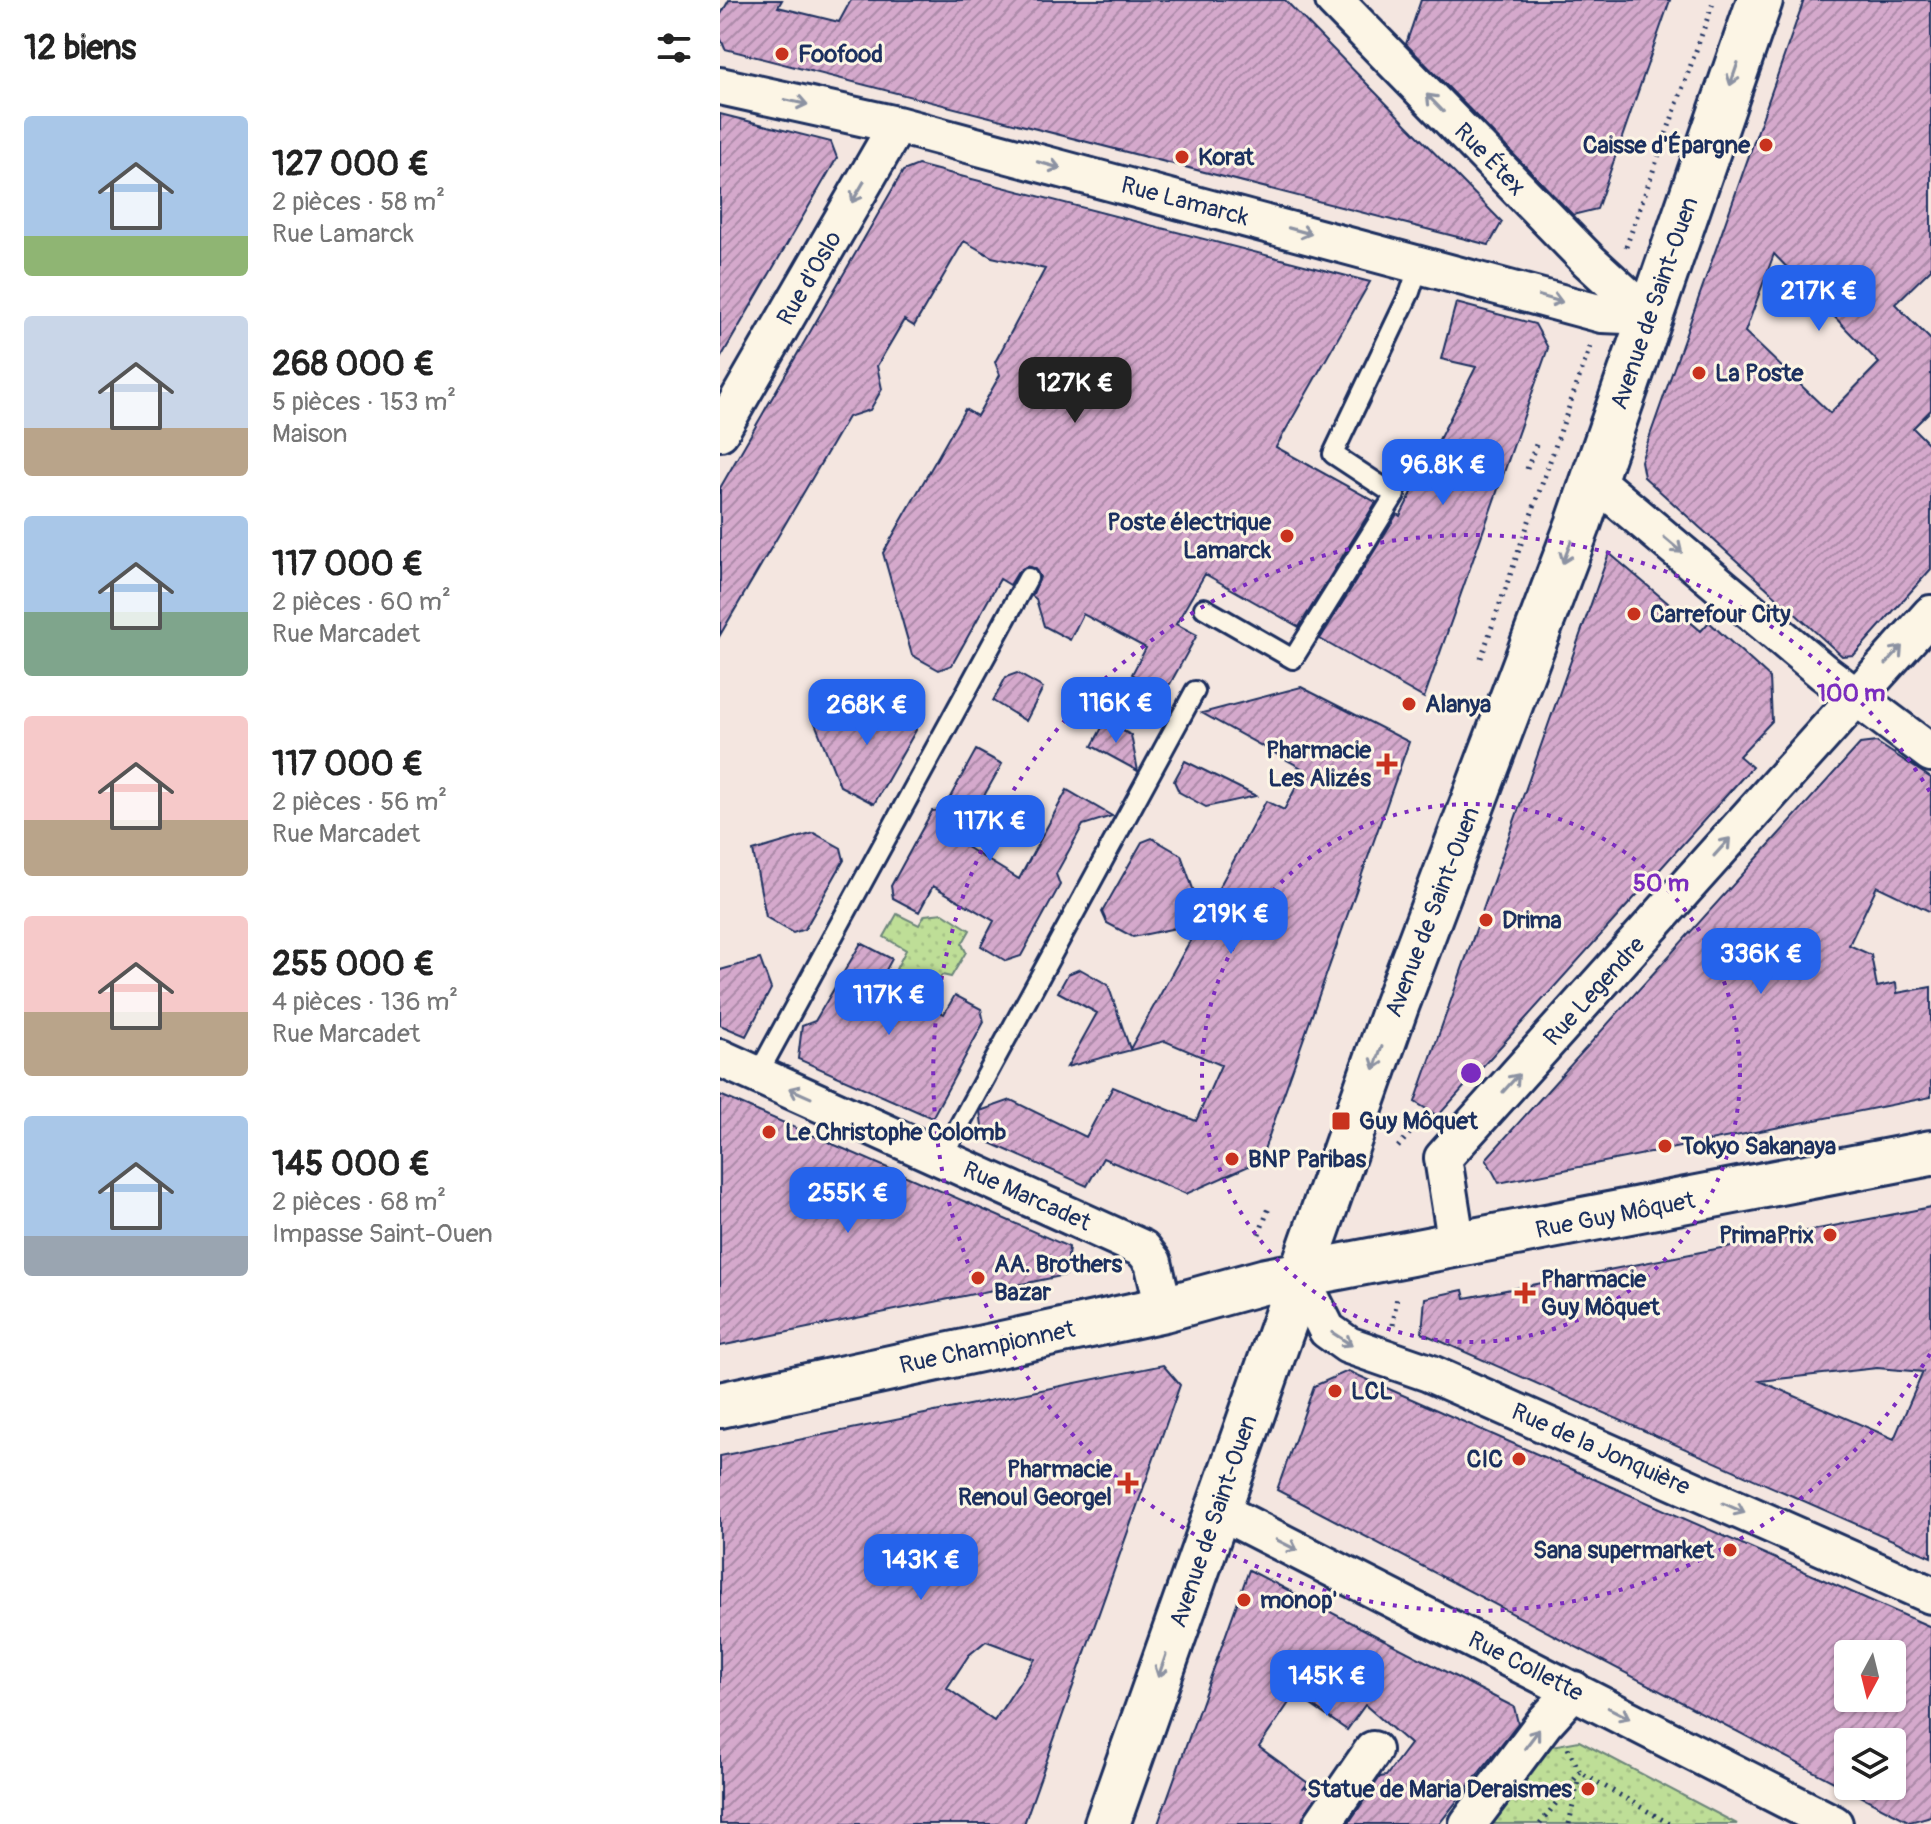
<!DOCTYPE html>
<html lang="fr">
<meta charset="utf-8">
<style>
body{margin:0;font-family:Pangolin,sans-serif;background:#f2f2f2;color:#222;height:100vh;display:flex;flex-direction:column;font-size:30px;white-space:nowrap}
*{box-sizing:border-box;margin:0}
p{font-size:26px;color:#767676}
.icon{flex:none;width:44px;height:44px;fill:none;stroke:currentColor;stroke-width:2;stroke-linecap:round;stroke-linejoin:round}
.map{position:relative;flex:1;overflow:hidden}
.details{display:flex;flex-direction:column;background:#fff;width:720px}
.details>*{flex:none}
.needle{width:52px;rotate:187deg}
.controls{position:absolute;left:1114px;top:1640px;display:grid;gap:16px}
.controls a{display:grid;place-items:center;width:72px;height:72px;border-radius:8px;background:#fff;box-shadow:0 2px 6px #0004;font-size:40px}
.price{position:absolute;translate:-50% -68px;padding:0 18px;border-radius:16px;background:#2563eb;color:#fff;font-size:26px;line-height:52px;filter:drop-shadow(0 2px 4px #0008)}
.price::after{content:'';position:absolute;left:50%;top:48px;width:24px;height:18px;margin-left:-12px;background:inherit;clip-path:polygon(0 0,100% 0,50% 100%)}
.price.selected{background:#222;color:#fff}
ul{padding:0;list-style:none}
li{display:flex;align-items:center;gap:24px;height:200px;padding:0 24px}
li span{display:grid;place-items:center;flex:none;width:224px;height:160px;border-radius:8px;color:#555}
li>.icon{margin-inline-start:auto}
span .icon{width:96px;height:96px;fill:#fffc;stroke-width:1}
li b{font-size:34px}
h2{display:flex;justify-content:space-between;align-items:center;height:96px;padding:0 24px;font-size:34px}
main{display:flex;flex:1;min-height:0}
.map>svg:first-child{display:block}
</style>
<main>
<section class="details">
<h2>12 biens<svg class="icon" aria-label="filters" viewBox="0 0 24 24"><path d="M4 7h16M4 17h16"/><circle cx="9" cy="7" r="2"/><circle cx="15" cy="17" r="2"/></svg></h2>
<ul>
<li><span style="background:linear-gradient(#a9c7e8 75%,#8fb573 0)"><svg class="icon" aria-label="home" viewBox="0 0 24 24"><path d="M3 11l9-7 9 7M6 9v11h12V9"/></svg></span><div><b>127 000 €</b><p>2 pièces · 58 m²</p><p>Rue Lamarck</p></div></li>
<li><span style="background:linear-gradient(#c9d6e8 70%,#b9a48a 0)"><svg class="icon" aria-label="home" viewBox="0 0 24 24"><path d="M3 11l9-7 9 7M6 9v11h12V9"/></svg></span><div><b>268 000 €</b><p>5 pièces · 153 m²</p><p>Maison</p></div></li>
<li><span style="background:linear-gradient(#a9c7e8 60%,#7fa58c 0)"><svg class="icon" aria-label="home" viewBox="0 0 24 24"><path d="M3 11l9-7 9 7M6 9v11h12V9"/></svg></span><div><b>117 000 €</b><p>2 pièces · 60 m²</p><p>Rue Marcadet</p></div></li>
<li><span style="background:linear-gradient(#f6c9c9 65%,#b9a48a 0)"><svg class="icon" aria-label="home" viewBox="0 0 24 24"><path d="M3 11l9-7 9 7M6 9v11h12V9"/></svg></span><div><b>117 000 €</b><p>2 pièces · 56 m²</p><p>Rue Marcadet</p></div></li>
<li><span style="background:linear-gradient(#f6c9c9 60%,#b9a48a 0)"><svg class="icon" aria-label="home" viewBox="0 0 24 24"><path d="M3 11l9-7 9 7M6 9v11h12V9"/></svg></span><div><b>255 000 €</b><p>4 pièces · 136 m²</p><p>Rue Marcadet</p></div></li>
<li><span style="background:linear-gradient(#a9c7e8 75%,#9aa5b1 0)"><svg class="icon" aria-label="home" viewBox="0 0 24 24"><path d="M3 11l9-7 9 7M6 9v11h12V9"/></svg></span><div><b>145 000 €</b><p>2 pièces · 68 m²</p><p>Impasse Saint-Ouen</p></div></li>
</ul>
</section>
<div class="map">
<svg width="1211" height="1824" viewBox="0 0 1211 1824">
<defs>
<pattern id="park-dots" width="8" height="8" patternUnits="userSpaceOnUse" patternTransform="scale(2)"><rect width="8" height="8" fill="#bede97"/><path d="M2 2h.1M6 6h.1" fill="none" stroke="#a3bf85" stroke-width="1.8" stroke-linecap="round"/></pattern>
<pattern id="building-hatch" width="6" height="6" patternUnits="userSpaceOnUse" patternTransform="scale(2)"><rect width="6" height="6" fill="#d5a9cc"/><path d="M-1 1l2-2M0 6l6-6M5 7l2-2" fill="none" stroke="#ac8aa9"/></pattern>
</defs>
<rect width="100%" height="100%" fill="#f4e6e0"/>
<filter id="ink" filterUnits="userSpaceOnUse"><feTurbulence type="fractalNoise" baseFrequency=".0125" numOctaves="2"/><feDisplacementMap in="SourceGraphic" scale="16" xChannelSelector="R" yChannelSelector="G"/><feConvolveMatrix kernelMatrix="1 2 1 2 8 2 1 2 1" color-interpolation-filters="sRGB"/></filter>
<g filter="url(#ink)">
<!-- park -->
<path fill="url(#park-dots)" stroke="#6c867a" stroke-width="2" d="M223 913 250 930 242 944 246 952 231 977 222 975 213 989 176 969 186 950 164 937 177 914 199 925 205 915Z
M859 1741 1017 1824H773L832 1746Z"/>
<!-- building -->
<path fill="url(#building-hatch)" stroke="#1b2f5e" stroke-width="2" fill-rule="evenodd" d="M9 0H62L58 7 119 22 131 0H565L782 222 769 245 5 49 0 37V16Z
M701 0H950L877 209 853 215 686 44Z
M1084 0H1211V269L1175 304 1211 340V410L1193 428 1211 446V569L1134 655 1122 656 924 477 921 461ZM1054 254 1159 363 1110 413 1025 332Z
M0 114 111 142 117 158 0 359Z
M198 165 650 282 556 447 656 502 579 627 485 574 456 624 477 635 450 684 437 688 412 674 426 648 363 614 350 640 324 626 316 599 312 596 320 577 314 568 307 566 298 572 290 585 280 579 232 665 219 670 192 655 163 553 245 409 257 416 280 375 275 362 325 269 272 257 244 241 194 326 184 320 157 366 162 389 150 410 128 417 0 635V488L183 171Z
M736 303 815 324 828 348 704 698 600 639 677 514 680 516 756 367 721 359Z
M889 553 981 631 989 622 1050 678 1052 721 1019 756 1032 767 718 1116 695 1102Z
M297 673 323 688 306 721 273 701 286 677Z
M581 687 689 742 540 1161 466 1194 383 1158 367 1186 264 1140 260 1111 291 1100 366 1137 393 1087 476 1121 501 1065 445 1041 347 1067 377 1013 338 992 348 974 360 969 388 985 410 1049 480 923 413 937 387 923 382 912 422 842 432 838 461 855 483 917 546 801 564 810 585 770 482 713Z
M166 702 194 717 196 730 154 804 120 786 95 723Z
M385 722 411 735 418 771 372 746Z
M1156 742 1211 778V912L1157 886 1129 945 1151 955 1157 987 1176 983 1177 993 1211 987V1097L779 1183 766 1159 1140 744Z
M256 750 282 764 238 842 299 879 347 790 392 816 363 825 336 874 340 885 301 956 286 961 261 946 274 921 213 886 199 912 173 898 171 886 212 811 223 810Z
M465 761 536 796 486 807 459 792 454 781Z
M94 833 121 848 124 860 85 929 73 933 46 917 33 851Z
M141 943 172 959 161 979 224 1014 235 995 261 1009 264 1022 212 1118 78 1059 82 1026 95 1021Z
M40 959 51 989 26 1036 0 1025V970Z
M0 1095 349 1247 346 1275 0 1346Z
M1211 1207V1557L702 1333 705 1298 743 1290 745 1298ZM1157 1368 1203 1372 1174 1439 1040 1381Z
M443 1365 460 1385 304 1824H0V1456ZM266 1641 315 1659 274 1721 227 1688 249 1655Z
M628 1371 1211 1627V1816L1190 1822 557 1490 594 1386ZM1128 1654H1172V1698H1128ZM1128 1742H1172V1786H1128Z
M529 1570 794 1707 798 1723 719 1824H628L660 1777 666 1776 690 1744 645 1705 627 1730 575 1694 539 1747 588 1783 584 1788 594 1787 600 1791 581 1824H438Z"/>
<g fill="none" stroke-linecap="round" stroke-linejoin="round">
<defs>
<path id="lane" d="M484 608 573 659 675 495 613 454 690 292 700 262
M38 1074 308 578
M222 1157 475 691"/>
<path id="street" d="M614 0 868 260 929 316
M0 86 177 125 882 314 929 316
M0 432 177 125
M872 478 1103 672 1211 753
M0 1058 423 1249 433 1262 444 1309
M737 1246 723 1158 1211 614
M580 1276 607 1330 628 1345 709 1373 1211 1595
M498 1510 1114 1824
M602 1824 653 1750
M748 1824 824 1723 854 1690"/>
<path id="secondary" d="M0 1405 444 1309 546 1281 1211 1153"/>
<path id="primary" d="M387 1824 676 1006 858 525 1040 0"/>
</defs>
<!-- lane casing -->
<use href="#lane" stroke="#1b2f5e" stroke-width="24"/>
<!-- street casing -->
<use href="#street" stroke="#1b2f5e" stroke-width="42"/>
<!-- secondary casing -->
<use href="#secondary" stroke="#1b2f5e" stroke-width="50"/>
<!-- primary casing -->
<use href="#primary" stroke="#1b2f5e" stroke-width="50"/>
<!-- path -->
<path stroke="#1b2f5e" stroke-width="5" stroke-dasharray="2 6" stroke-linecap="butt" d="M906 247 994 0
M807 469 818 439
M761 658 870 347
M678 1147 690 1133
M539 1234 549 1208
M673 1325 677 1296
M848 1748 860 1772 950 1824
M820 1824 860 1772
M849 1824 859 1777"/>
<!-- lane -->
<use href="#lane" stroke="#fcf5e5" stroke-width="18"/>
<!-- street -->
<use href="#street" stroke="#fcf5e5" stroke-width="36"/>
<!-- secondary -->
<use href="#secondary" stroke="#fcf5e5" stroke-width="44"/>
<!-- primary -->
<use href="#primary" stroke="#fcf5e5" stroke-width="44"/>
</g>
<!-- one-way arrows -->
<defs><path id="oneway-shaft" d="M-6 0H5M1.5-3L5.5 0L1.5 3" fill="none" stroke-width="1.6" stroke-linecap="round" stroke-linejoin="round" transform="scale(2)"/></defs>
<g stroke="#8c92a2">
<use href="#oneway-shaft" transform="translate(1014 74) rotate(109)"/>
<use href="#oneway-shaft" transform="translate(76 102) rotate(12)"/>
<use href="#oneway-shaft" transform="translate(715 103) rotate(-134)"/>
<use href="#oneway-shaft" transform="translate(329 165) rotate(15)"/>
<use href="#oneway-shaft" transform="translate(138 192) rotate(120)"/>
<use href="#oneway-shaft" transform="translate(580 231) rotate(15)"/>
<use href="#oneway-shaft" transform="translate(831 299) rotate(16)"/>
<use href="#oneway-shaft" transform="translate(953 545) rotate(40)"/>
<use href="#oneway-shaft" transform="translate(847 552) rotate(111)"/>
<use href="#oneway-shaft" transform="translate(1174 655) rotate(-48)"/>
<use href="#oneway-shaft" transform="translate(1002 847) rotate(-48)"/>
<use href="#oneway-shaft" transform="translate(658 1058) rotate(109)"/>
<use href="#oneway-shaft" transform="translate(791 1083) rotate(-48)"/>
<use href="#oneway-shaft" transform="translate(80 1093) rotate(-156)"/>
<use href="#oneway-shaft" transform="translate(622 1339) rotate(33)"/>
<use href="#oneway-shaft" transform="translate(1014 1508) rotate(24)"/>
<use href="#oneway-shaft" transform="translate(567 1545) rotate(27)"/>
<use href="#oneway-shaft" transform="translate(442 1666) rotate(109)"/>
<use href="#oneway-shaft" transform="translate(899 1713) rotate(27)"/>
<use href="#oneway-shaft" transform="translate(812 1739) rotate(-53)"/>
</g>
</g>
<!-- distance rings -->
<g fill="none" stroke="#7b2cbf" stroke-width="4" stroke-dasharray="4 8">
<circle cx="751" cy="1073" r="269"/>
<path d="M1210 1354A538 538 0 1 1 1210 792"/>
</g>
<!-- markers -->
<g fill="#c8321e" stroke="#fcf5e5" stroke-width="3">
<circle cx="62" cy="54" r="8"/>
<circle cx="1046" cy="145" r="8"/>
<circle cx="462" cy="157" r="8"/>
<circle cx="979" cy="373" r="8"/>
<circle cx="567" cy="536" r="8"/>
<circle cx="914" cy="614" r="8"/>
<circle cx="689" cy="704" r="8"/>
<path d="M663 752h8v8h8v8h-8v8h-8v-8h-8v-8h8z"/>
<circle cx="766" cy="920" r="8"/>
<rect x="611" y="1111" width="20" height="20" rx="4"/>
<circle cx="49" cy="1132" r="8"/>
<circle cx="945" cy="1146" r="8"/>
<circle cx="512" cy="1159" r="8"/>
<circle cx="1110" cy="1235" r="8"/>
<circle cx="258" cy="1278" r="8"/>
<path d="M801 1281h8v8h8v8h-8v8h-8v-8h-8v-8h8z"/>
<circle cx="615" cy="1391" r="8"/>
<circle cx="799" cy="1459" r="8"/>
<path d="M404 1471h8v8h8v8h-8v8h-8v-8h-8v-8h8z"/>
<circle cx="1010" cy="1550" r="8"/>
<circle cx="524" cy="1600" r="8"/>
<circle cx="868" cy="1789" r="8"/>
</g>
<g text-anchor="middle" stroke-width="6" stroke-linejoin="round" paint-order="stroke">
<!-- poi labels -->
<g font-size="24" font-weight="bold" fill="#1b2f5e" stroke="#fcf5e5" text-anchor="start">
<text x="78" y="62">Foofood</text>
<text x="1030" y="153" text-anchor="end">Caisse d'Épargne</text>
<text x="478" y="165">Korat</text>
<text x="995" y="381">La Poste</text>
<text x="551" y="530" text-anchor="end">Poste électrique<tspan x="551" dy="28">Lamarck</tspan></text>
<text x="930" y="622">Carrefour City</text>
<text x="705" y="712">Alanya</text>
<text x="651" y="758" text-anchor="end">Pharmacie<tspan x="651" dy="28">Les Alizés</tspan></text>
<text x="782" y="928">Drima</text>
<text x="639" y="1129">Guy Môquet</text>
<text x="65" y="1140">Le Christophe Colomb</text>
<text x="961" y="1154">Tokyo Sakanaya</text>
<text x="528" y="1167">BNP Paribas</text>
<text x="1094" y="1243" text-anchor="end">PrimaPrix</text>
<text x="274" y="1272">AA. Brothers<tspan x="274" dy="28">Bazar</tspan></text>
<text x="821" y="1287">Pharmacie<tspan x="821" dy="28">Guy Môquet</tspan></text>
<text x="631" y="1399">LCL</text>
<text x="783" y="1467" text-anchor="end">CIC</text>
<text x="392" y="1477" text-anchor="end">Pharmacie<tspan x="392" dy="28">Renoul Georgel</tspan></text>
<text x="994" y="1558" text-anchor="end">Sana supermarket</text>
<text x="540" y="1608">monop'</text>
<text x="852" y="1797" text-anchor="end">Statue de Maria Deraismes</text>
</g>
<!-- street labels -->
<g font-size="24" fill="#1b2f5e" stroke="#fcf5e5">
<text transform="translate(770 159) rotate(46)" y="8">Rue Étex</text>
<text transform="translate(465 201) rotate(15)" y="8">Rue Lamarck</text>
<text transform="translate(89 278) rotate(-60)" y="8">Rue d'Oslo</text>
<text transform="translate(934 303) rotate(-71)" y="8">Avenue de Saint-Ouen</text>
<text transform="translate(712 912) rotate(-69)" y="8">Avenue de Saint-Ouen</text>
<text transform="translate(874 991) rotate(-48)" y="8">Rue Legendre</text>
<text transform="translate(307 1196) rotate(24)" y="8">Rue Marcadet</text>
<text transform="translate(895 1215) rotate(-11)" y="8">Rue Guy Môquet</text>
<text transform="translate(267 1347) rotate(-12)" y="8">Rue Championnet</text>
<text transform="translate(881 1449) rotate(24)" y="8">Rue de la Jonquière</text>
<text transform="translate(493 1521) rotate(-71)" y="8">Avenue de Saint-Ouen</text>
<text transform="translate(806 1666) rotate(27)" y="8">Rue Collette</text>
</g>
</g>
<circle cx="751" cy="1073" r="12" fill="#7b2cbf" stroke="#fcf5e5" stroke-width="4"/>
<g font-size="24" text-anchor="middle" font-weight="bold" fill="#7b2cbf" stroke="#fcf5e5" stroke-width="6" stroke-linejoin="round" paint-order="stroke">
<text x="1131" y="701">100 m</text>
<text x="941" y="891">50 m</text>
</g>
</svg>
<div class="controls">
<a><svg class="needle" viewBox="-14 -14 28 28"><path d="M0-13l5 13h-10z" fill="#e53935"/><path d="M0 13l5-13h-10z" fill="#767676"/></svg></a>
<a><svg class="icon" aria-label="layers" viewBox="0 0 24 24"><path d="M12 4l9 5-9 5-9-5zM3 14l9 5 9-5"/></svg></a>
</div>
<b class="price" style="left:1099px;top:333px">217K €</b>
<b class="price selected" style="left:355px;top:425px">127K €</b>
<b class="price" style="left:723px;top:507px">96.8K €</b>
<b class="price" style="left:396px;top:745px">116K €</b>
<b class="price" style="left:147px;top:747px">268K €</b>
<b class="price" style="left:270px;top:863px">117K €</b>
<b class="price" style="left:511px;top:956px">219K €</b>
<b class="price" style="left:1041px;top:996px">336K €</b>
<b class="price" style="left:169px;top:1037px">117K €</b>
<b class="price" style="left:128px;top:1235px">255K €</b>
<b class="price" style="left:201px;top:1602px">143K €</b>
<b class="price" style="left:607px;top:1718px">145K €</b>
</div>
</main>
